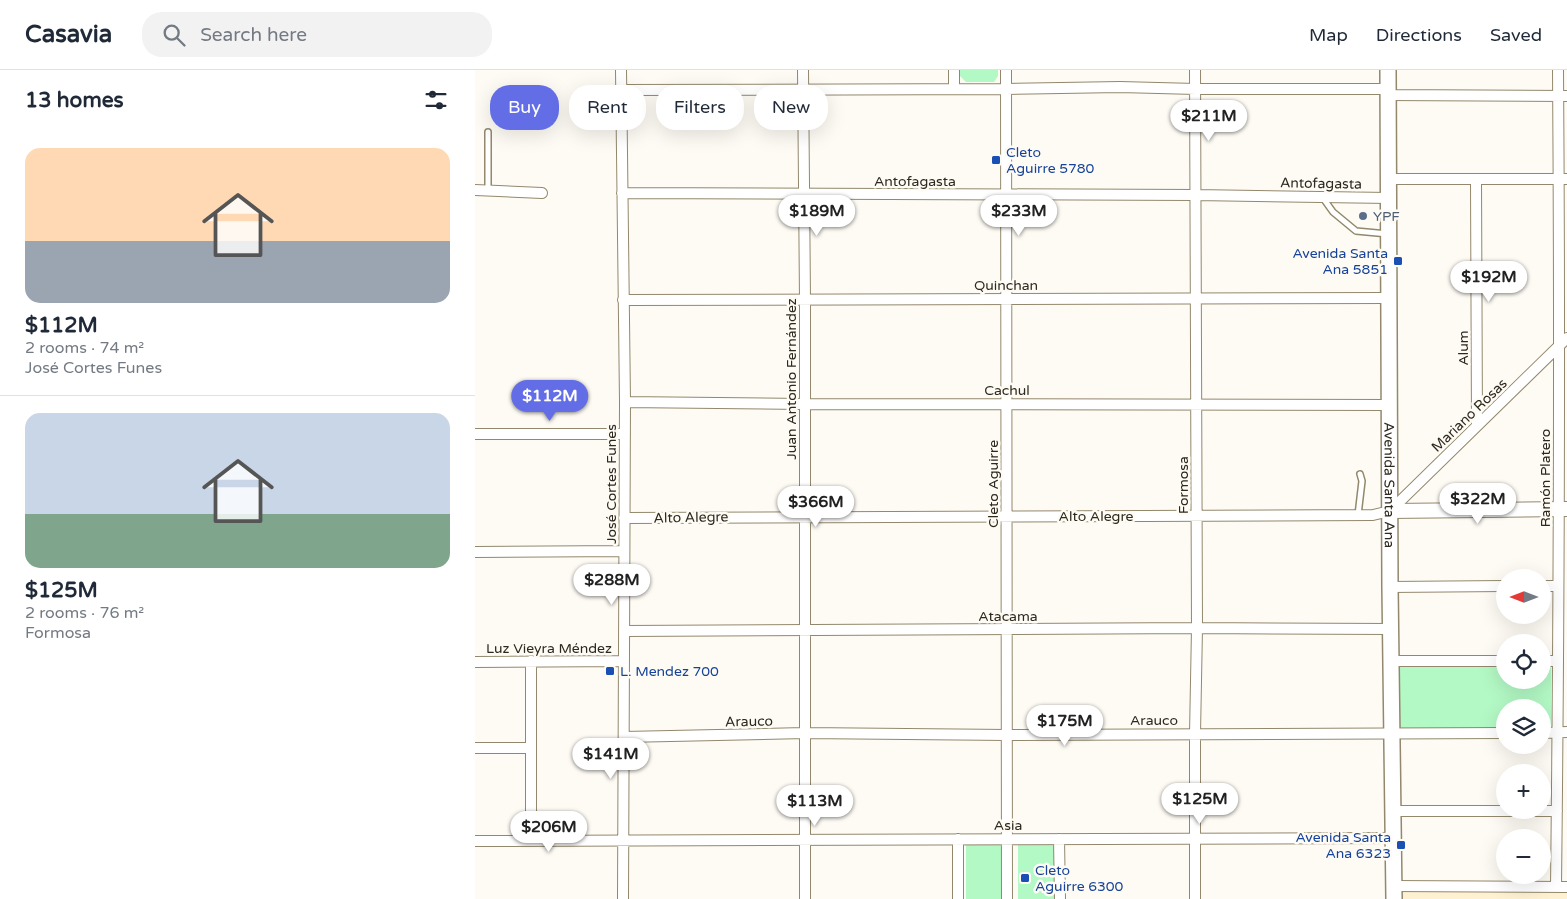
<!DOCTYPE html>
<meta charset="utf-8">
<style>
body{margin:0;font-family:"Varela Round",sans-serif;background:#f2f2f3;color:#1f2937;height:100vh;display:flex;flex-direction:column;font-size:19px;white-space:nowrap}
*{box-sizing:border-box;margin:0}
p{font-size:16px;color:#747a83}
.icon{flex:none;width:28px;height:28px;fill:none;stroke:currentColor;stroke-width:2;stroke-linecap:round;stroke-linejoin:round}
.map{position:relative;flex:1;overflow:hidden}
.panel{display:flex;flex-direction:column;background:#fff;width:475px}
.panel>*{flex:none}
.guide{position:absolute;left:15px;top:15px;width:475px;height:45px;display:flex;gap:10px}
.needle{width:32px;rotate:270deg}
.tools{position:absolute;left:1021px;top:499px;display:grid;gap:10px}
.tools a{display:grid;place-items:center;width:55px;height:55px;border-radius:50%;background:#fff;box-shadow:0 5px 20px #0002;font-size:25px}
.price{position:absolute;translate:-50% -42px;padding:0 11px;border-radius:18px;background:#fff;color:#222;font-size:16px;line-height:32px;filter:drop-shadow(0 1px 2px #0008)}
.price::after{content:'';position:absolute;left:50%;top:30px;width:15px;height:11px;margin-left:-8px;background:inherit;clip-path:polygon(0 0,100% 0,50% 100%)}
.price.active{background:#636ee6;color:#fff}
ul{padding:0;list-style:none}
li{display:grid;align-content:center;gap:10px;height:265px;padding:0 25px}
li+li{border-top:1px solid #e0e1e3}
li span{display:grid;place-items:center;height:155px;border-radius:15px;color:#555}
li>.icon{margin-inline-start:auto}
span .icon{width:90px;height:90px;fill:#fffc;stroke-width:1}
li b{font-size:21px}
h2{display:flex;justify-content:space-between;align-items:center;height:60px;padding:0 25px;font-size:21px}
.chip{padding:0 18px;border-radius:20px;background:#fff;box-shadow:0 5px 20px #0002;font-size:18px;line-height:45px}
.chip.active{background:#636ee6;color:#fff}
header{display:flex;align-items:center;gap:30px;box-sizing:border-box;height:70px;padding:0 25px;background:#fff;border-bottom:1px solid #e0e1e3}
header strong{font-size:24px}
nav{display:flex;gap:28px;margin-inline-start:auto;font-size:18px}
.search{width:350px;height:45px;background:#f2f2f3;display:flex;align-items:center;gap:12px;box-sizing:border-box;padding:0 18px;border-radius:20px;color:#747a83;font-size:19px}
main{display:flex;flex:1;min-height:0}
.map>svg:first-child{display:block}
</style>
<header>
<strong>Casavia</strong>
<div class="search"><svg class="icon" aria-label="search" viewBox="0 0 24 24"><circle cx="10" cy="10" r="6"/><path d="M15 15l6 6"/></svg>Search here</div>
<nav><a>Map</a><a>Directions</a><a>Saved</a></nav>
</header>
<main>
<section class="panel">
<h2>13 homes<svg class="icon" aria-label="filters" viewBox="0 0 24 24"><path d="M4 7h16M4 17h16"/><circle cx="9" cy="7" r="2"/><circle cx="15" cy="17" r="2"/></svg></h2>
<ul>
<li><span style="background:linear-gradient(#ffd9b3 60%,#9aa5b1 0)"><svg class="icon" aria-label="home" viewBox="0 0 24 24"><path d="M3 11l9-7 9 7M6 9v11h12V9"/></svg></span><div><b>$112M</b><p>2 rooms · 74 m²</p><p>José Cortes Funes</p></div></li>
<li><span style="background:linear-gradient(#c9d6e8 65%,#7fa58c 0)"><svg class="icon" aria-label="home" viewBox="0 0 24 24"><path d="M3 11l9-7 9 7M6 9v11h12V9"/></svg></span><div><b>$125M</b><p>2 rooms · 76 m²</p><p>Formosa</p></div></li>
</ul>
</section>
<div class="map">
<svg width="1092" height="829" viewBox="0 0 1092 829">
<rect width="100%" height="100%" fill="#fefbf5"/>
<!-- built -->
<path fill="#fdf1d2" d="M926 819H1092V829H926Z"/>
<!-- green -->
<path fill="#b3f9c5" d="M484 0H523V6L519 12H491L484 5Z
M1030 594V610H1068V594H1076V659H1068V638H1030V659L924 660V595Z
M491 773 527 775V829H491Z
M543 773 580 775 579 829H543Z"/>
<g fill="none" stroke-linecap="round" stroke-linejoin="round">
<defs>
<path id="lane" d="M13 62V120
M848 128 858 142 881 161 913 164
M883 445 887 411 885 404"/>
<path id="street" d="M146 0 150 332 148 829
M328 0 330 230V829
M479 0V19
M531 0 532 829
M146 20 531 19 645 17 721 19H913
M913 25 1092 26
M913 109H1092
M1001 110 1002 356
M0 120 67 123
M147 123 721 125 914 128
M148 230 913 228
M150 332 329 334 915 335
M0 364H150
M149 448 898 445 915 441 1092 268
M0 482 149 481
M1068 516H1082
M915 517 1030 516
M149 561 722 558 916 559
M917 591H1030
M1068 591H1083
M0 592 149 591
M1068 663 1092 662
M149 667 330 663 532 665 1030 663
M0 678H56
M918 741H1082
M584 769 585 829
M56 770V591
M0 771 918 768
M919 816 1092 817
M1081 817C1084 545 1085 272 1083 0
M483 829V769
M720 829V664L722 558 720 0"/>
<path id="secondary" d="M915 441 1092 439"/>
<g id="primary">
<path id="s1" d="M913 0 915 517 919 829"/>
</g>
</defs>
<!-- lane casing -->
<use href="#lane" stroke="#93886c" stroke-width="8"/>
<!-- street casing -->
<use href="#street" stroke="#93886c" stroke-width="12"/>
<!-- secondary casing -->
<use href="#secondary" stroke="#93886c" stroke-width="16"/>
<!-- primary casing -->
<use href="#primary" stroke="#93886c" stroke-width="18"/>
<!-- lane -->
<use href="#lane" stroke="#fff" stroke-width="5"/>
<!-- street -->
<use href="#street" stroke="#fff" stroke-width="10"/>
<!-- secondary -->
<use href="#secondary" stroke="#fff" stroke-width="14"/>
<!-- primary -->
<use href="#primary" stroke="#fff" stroke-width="15"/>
</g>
<!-- markers -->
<g fill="#1a4fb4" stroke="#fefbf5" stroke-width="2">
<rect x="516" y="85" width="10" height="10" rx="2.5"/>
<rect x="918" y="186" width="10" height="10" rx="2.5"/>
<rect x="130" y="596" width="10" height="10" rx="2.5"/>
<rect x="921" y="770" width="10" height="10" rx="2.5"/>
<rect x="545" y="803" width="10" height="10" rx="2.5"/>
</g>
<circle fill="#5c6f8a" stroke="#fefbf5" stroke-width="2" cx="888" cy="146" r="5"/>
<g text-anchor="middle" stroke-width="5" stroke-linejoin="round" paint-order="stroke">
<!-- transit labels -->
<g font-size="14" fill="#164399" stroke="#fefbf5" text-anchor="start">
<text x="531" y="87">Cleto<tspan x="531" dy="16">Aguirre 5780</tspan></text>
<text x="913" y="188" text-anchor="end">Avenida Santa<tspan x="913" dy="16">Ana 5851</tspan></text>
<text x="145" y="606">L. Mendez 700</text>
<text x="916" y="772" text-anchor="end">Avenida Santa<tspan x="916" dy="16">Ana 6323</tspan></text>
<text x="560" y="805">Cleto<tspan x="560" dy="16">Aguirre 6300</tspan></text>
</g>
<!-- street labels -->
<g font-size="14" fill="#2e291e" stroke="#fefbf5">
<text x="440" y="116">Antofagasta</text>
<text transform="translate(846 113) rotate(1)" y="5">Antofagasta</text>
<text x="531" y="220">Quinchan</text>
<text transform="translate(988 278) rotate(-90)" y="5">Alum</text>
<text transform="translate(316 309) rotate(-90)" y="5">Juan Antonio Fernández</text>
<text x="532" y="325">Cachul</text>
<text transform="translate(994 345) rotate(-44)" y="5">Mariano Rosas</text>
<text transform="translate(1070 408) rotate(-90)" y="5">Ramón Platero</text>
<text transform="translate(136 414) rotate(-90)" y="5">José Cortes Funes</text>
<text transform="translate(518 414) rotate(-90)" y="5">Cleto Aguirre</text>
<text transform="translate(708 415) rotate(-90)" y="5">Formosa</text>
<text dy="5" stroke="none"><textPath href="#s1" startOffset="415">Avenida Santa Ana</textPath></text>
<text x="621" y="451">Alto Alegre</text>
<text transform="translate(216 447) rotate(-1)" y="5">Alto Alegre</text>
<text x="533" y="551">Atacama</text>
<text x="74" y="583">Luz Vieyra Méndez</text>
<text x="679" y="655">Arauco</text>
<text transform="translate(274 651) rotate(-1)" y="5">Arauco</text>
<text x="533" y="760">Asia</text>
</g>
<!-- service labels -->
<g font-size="14" fill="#4e5e75" stroke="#fefbf5" text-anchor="start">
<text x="898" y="151">YPF</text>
</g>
</g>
</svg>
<div class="tools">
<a><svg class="needle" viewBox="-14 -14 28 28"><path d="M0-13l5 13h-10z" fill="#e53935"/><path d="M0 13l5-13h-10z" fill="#747a83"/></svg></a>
<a><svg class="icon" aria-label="locate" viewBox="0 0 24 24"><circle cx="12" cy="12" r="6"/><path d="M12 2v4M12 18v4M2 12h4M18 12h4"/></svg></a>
<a><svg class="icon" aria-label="layers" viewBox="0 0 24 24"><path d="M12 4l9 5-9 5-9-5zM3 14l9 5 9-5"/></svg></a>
<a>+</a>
<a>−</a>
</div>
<b class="price" style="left:734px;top:72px">$211M</b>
<b class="price" style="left:342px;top:167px">$189M</b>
<b class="price" style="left:544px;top:167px">$233M</b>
<b class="price" style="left:1014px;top:233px">$192M</b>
<b class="price active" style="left:75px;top:352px">$112M</b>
<b class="price" style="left:1003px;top:455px">$322M</b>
<b class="price" style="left:341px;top:458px">$366M</b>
<b class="price" style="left:137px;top:536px">$288M</b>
<b class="price" style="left:590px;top:677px">$175M</b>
<b class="price" style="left:136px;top:710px">$141M</b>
<b class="price" style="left:725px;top:755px">$125M</b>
<b class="price" style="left:340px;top:757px">$113M</b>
<b class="price" style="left:74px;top:783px">$206M</b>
<div class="guide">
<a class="chip active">Buy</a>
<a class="chip">Rent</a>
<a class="chip">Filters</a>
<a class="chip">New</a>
</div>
</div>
</main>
